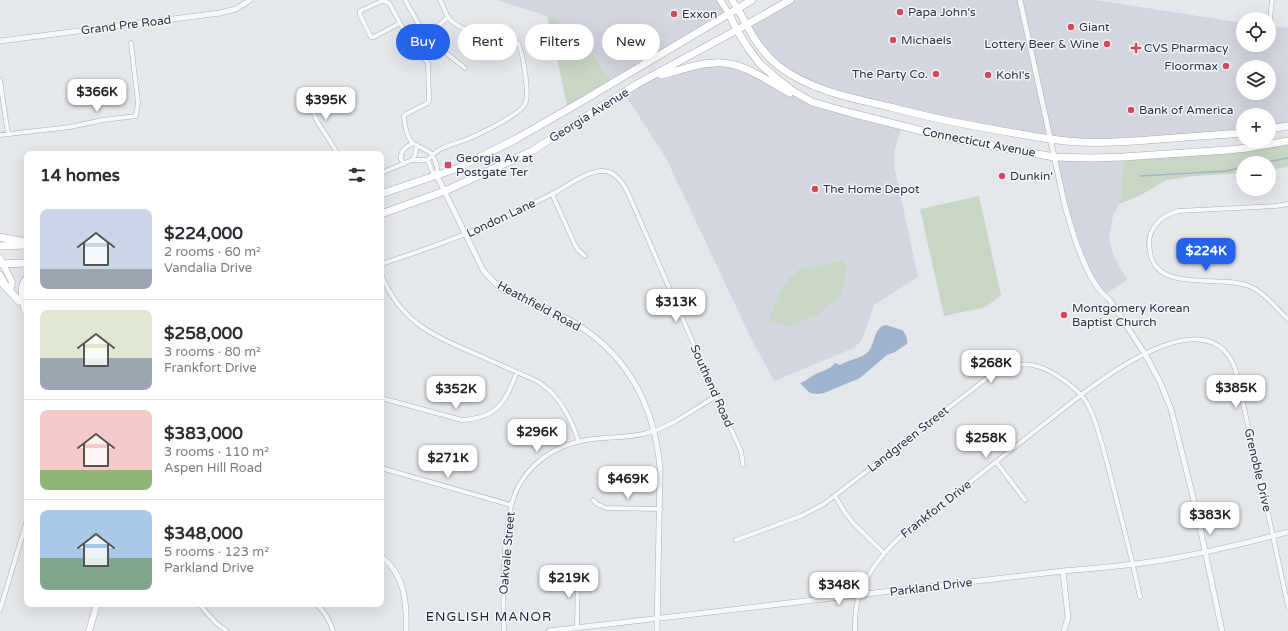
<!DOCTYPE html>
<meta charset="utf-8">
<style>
body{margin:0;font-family:"Varela Round",sans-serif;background:#f2f2f3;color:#2b2b33;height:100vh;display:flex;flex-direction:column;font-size:15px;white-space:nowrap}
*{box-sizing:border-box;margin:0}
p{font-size:13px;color:#7c7c81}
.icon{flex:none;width:22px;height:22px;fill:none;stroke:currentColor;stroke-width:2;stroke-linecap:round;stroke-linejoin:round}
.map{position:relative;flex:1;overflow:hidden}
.panel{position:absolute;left:24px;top:151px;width:360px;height:456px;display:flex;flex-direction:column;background:#fff;border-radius:8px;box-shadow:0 4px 16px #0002}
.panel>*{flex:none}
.top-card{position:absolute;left:396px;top:24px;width:380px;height:36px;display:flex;gap:8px}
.tools{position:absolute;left:1236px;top:12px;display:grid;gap:8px}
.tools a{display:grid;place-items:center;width:40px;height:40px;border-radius:50%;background:#fff;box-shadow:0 4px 16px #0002;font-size:20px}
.price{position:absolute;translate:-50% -34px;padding:0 9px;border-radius:8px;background:#fff;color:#222;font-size:13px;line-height:26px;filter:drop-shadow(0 1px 2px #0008)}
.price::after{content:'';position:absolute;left:50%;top:24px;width:12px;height:9px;margin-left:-6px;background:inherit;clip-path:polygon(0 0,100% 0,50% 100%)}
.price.current{background:#2563eb;color:#fff}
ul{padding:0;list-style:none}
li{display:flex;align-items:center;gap:12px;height:100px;padding:0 16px}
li+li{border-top:1px solid #e1e1e2}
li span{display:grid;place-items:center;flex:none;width:112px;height:80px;border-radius:8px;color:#555}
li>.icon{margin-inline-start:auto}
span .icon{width:48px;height:48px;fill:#fffc;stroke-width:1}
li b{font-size:17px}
h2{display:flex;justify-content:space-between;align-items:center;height:48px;padding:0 16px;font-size:17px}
.pill{padding:0 14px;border-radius:18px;background:#fff;box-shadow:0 4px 16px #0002;font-size:14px;line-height:36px}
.pill.current{background:#2563eb;color:#fff}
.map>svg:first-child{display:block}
</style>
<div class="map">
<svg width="1288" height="631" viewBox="0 0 1288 631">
<rect width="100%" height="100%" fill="#e4e7ec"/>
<!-- built -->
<path fill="#d2d6de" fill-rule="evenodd" d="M497 0H720L729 14 613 84 596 59 581 34 547 16Z
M790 0H1095L1243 23V45H1269V26L1288 28V126L1269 129V115H1243V132L1128 141 1050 140 834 92 779 66 746 25ZM1243 67H1269V93H1243Z
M730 64 795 95 902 126 896 145 894 156V165L918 277 874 305 862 340 854 348 774 381 749 334 666 158 624 93 647 79 702 65Z
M1054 157H1123L1121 196 1119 204 1113 216 1109 240 1114 257 1127 280 1104 295 1096 284 1073 237Z"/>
<!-- green -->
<path fill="#c9d6c5" d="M547 16 581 34 596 59 613 84 568 110 556 54Z
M1288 141V167L1269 170V163H1243V173L1195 176 1166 180 1141 195 1119 204 1121 196 1123 157Z
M979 196 1001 295 986 307 944 316 920 209Z
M844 260 846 265 845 278 840 296 818 314 787 327 769 320 779 294 790 278 798 270Z"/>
<!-- water -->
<path fill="#9fb4cc" d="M886 325 902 330C906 334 908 339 907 344L895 352 887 355 860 378 824 393 817 394 810 393 800 383C806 381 809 378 814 375 821 371 830 370 835 363L840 365C849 359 862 359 869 351 875 343 874 327 886 325Z"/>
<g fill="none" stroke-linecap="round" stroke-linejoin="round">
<!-- stream -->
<path stroke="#9fb4cc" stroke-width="1.5" d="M1263 163 1288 158
M1140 176 1227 171 1243 167"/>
<defs>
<path id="minor" d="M405 0 426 37 465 68
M1270 19 1272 0
M400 23 374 37H371L360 15V11L382 1 387 2 389 3 412 45 428 63 429 100 428 103 406 114 404 116C404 124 407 138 413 143 422 150 430 148 435 160 437 166 438 169 437 176L432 171 428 160
M414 48 448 17
M0 80 8 134
M305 92 317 121 338 154
M0 135 70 127 103 120 136 116 138 103 131 43
M412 160 415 155 417 145
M428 160C437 147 452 145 465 140 478 135 520 115 525 104 530 95 523 53 518 43 499 31 462 37 448 17 445 12 443 5 440 0
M404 164 401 159C400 150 406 147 413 143
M381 173 412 160H428
M552 194 575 245 578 250 585 256
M1288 204 1276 206 1178 211C1166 215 1158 219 1152 231 1148 237 1149 245 1150 252 1156 294 1222 274 1249 286 1264 292 1276 308 1288 319
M381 264C425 250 469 234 511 214 525 207 539 201 552 194 566 187 585 172 601 171 615 170 624 184 629 195L716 396 741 451 743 465
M381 274C400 321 432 336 476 354 496 363 517 372 537 381 541 384 546 387 550 391 562 402 574 425 578 441
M381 398 462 420C498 418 505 402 517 372
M996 462 1025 500
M381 468 511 505
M835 496 846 514 854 524 884 553
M593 500 597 504 606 508 660 509
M736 540 801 516 824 504 995 372C1023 359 1041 363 1065 381 1074 388 1083 395 1088 405 1098 424 1102 446 1108 466 1119 510 1131 553 1140 597
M199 604 216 623 227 631
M316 604C324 611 330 621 333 631
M0 610 27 520
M577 627 578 571
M504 631C503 603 503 576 505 549 507 535 508 520 511 507 518 474 545 450 577 442 598 436 622 439 643 434 670 428 693 410 716 396
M855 631C855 622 855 612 857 603 864 577 880 556 899 538L1081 395C1115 369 1209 301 1235 368L1273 536 1288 606"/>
<path id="tertiary" d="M1020 0 1065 206C1072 231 1087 284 1109 299L1145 354 1160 382 1171 409 1197 513 1222 631
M0 41 220 13 236 9 250 0
M437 176 483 270C489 277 495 284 502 289 508 293 515 295 522 298 536 305 552 311 566 318 625 350 654 402 660 468L657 631
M381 556C405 575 407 602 406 631
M1063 571 1068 617 1064 631
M549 631 1063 571C1100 568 1138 565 1175 558 1213 551 1251 542 1288 532"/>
<path id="secondary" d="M720 0 729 14
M732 0 738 9
M0 258 12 282 11 288
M0 275 6 285
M89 631 97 604"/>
<path id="primary" d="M738 9C749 30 760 52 780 67 812 91 852 98 890 107 931 118 972 126 1014 133 1036 137 1058 141 1080 142 1111 144 1143 140 1174 138 1197 136 1220 135 1243 133
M729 14 737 30 748 48 760 64 775 77 793 91 812 102 851 113 950 138 1054 157 1090 158 1123 157 1228 150 1247 148 1288 141
M661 75C678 71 697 63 715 63 743 61 767 81 790 93
M1269 129 1288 126
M381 194 458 168 516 139 584 100 752 0
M381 214 445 191 532 151 637 84 746 25 790 0
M0 237 3 238 27 242
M0 246 27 245
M0 264 27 263
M0 281 19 301
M25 310C23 299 19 287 27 278"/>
</defs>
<!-- minor casing -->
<use href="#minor" stroke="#a9aeb7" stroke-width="5"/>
<!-- tertiary casing -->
<use href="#tertiary" stroke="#a9aeb7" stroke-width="6"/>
<!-- secondary casing -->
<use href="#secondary" stroke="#a9aeb7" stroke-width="7"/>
<!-- primary casing -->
<use href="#primary" stroke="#a3abb8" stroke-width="8"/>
<!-- minor -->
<use href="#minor" stroke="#f7f8fa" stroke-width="4"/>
<!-- tertiary -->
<use href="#tertiary" stroke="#f7f8fa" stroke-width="5"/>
<!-- secondary -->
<use href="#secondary" stroke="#fff" stroke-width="6"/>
<!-- primary -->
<use href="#primary" stroke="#fff" stroke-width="7"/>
</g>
<!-- markers -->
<g fill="#d1495b" stroke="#f4f6f9" stroke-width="1.5">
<circle cx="900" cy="12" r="4"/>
<circle cx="674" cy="14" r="4"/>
<circle cx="1071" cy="27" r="4"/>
<circle cx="893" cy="40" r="4"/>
<circle cx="1107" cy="44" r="4"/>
<path d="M1134 42h4v4h4v4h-4v4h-4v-4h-4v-4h4z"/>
<circle cx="1226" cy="66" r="4"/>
<circle cx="936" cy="74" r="4"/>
<circle cx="988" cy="75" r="4"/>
<circle cx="1131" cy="110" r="4"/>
<rect x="444" y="161" width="8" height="8" rx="2"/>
<circle cx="1002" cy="176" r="4"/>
<circle cx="815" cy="189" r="4"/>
<circle cx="1064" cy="315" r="4"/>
</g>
<g text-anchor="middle" stroke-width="3" stroke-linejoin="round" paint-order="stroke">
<!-- poi labels -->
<g font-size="12" fill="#2b3445" stroke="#f4f6f9" text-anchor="start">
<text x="908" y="16">Papa John's</text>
<text x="682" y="18">Exxon</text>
<text x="1079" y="31">Giant</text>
<text x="901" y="44">Michaels</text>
<text x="1099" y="48" text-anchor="end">Lottery Beer &amp; Wine</text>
<text x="1144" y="52">CVS Pharmacy</text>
<text x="1218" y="70" text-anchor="end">Floormax</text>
<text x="928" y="78" text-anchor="end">The Party Co.</text>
<text x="996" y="79">Kohl's</text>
<text x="1139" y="114">Bank of America</text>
<text x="456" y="162">Georgia Av at<tspan x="456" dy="14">Postgate Ter</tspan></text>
<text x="1010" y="180">Dunkin'</text>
<text x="823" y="193">The Home Depot</text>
<text x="1072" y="312">Montgomery Korean<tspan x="1072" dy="14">Baptist Church</tspan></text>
</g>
<!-- street labels -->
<g font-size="12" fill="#2b3445" stroke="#f4f6f9">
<text transform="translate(126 25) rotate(-7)" y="4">Grand Pre Road</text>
<text transform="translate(589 115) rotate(-32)" y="4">Georgia Avenue</text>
<text transform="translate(979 142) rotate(11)" y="4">Connecticut Avenue</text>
<text transform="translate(501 218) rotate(-25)" y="4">London Lane</text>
<text transform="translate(539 306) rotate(28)" y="4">Heathfield Road</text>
<text transform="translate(712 386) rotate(66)" y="4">Southend Road</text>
<text transform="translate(908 439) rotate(-38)" y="4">Landgreen Street</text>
<text transform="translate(1258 470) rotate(77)" y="4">Grenoble Drive</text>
<text transform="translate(936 509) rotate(-38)" y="4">Frankfort Drive</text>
<text transform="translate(507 553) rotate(-85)" y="4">Oakvale Street</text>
<text transform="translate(931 587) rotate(-7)" y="4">Parkland Drive</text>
</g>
<!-- neighbourhood labels -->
<g font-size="13" letter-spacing="1" fill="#1d2536" stroke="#f4f6f9">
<text x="489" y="621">ENGLISH MANOR</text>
</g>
</g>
</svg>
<div class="tools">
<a><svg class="icon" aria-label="locate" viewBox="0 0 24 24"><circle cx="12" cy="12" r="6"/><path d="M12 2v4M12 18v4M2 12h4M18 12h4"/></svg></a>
<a><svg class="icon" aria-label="layers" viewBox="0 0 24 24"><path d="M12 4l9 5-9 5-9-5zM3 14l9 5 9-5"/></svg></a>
<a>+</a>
<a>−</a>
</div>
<b class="price" style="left:97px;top:113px">$366K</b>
<b class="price" style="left:326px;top:121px">$395K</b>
<b class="price current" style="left:1206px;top:272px">$224K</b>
<b class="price" style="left:676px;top:323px">$313K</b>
<b class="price" style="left:991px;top:384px">$268K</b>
<b class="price" style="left:1236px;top:409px">$385K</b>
<b class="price" style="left:456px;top:410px">$352K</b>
<b class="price" style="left:537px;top:453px">$296K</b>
<b class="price" style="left:986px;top:459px">$258K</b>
<b class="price" style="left:448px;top:479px">$271K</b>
<b class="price" style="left:628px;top:500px">$469K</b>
<b class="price" style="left:1210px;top:536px">$383K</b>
<b class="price" style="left:569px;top:599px">$219K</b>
<b class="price" style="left:839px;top:606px">$348K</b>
<div class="top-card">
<a class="pill current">Buy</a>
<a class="pill">Rent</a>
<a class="pill">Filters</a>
<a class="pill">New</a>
</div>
<section class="panel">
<h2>14 homes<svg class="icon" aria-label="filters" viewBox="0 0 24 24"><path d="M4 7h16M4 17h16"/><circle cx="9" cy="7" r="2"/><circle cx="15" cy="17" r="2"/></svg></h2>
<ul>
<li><span style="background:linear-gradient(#c9d6e8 75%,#9aa5b1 0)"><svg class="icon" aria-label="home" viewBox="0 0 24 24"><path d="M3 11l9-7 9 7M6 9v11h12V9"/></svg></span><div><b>$224,000</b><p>2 rooms · 60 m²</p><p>Vandalia Drive</p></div></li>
<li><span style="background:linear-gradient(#dfe7d0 60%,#9aa5b1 0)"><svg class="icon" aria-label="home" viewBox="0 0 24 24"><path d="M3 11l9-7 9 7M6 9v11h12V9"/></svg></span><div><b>$258,000</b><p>3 rooms · 80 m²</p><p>Frankfort Drive</p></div></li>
<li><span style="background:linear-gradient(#f6c9c9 75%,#8fb573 0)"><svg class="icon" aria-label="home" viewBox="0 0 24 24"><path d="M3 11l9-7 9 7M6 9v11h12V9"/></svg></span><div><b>$383,000</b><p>3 rooms · 110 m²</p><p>Aspen Hill Road</p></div></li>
<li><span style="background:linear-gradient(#a9c7e8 60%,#7fa58c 0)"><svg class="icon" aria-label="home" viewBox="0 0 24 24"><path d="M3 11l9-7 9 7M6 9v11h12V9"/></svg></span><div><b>$348,000</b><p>5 rooms · 123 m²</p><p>Parkland Drive</p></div></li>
</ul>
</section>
</div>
